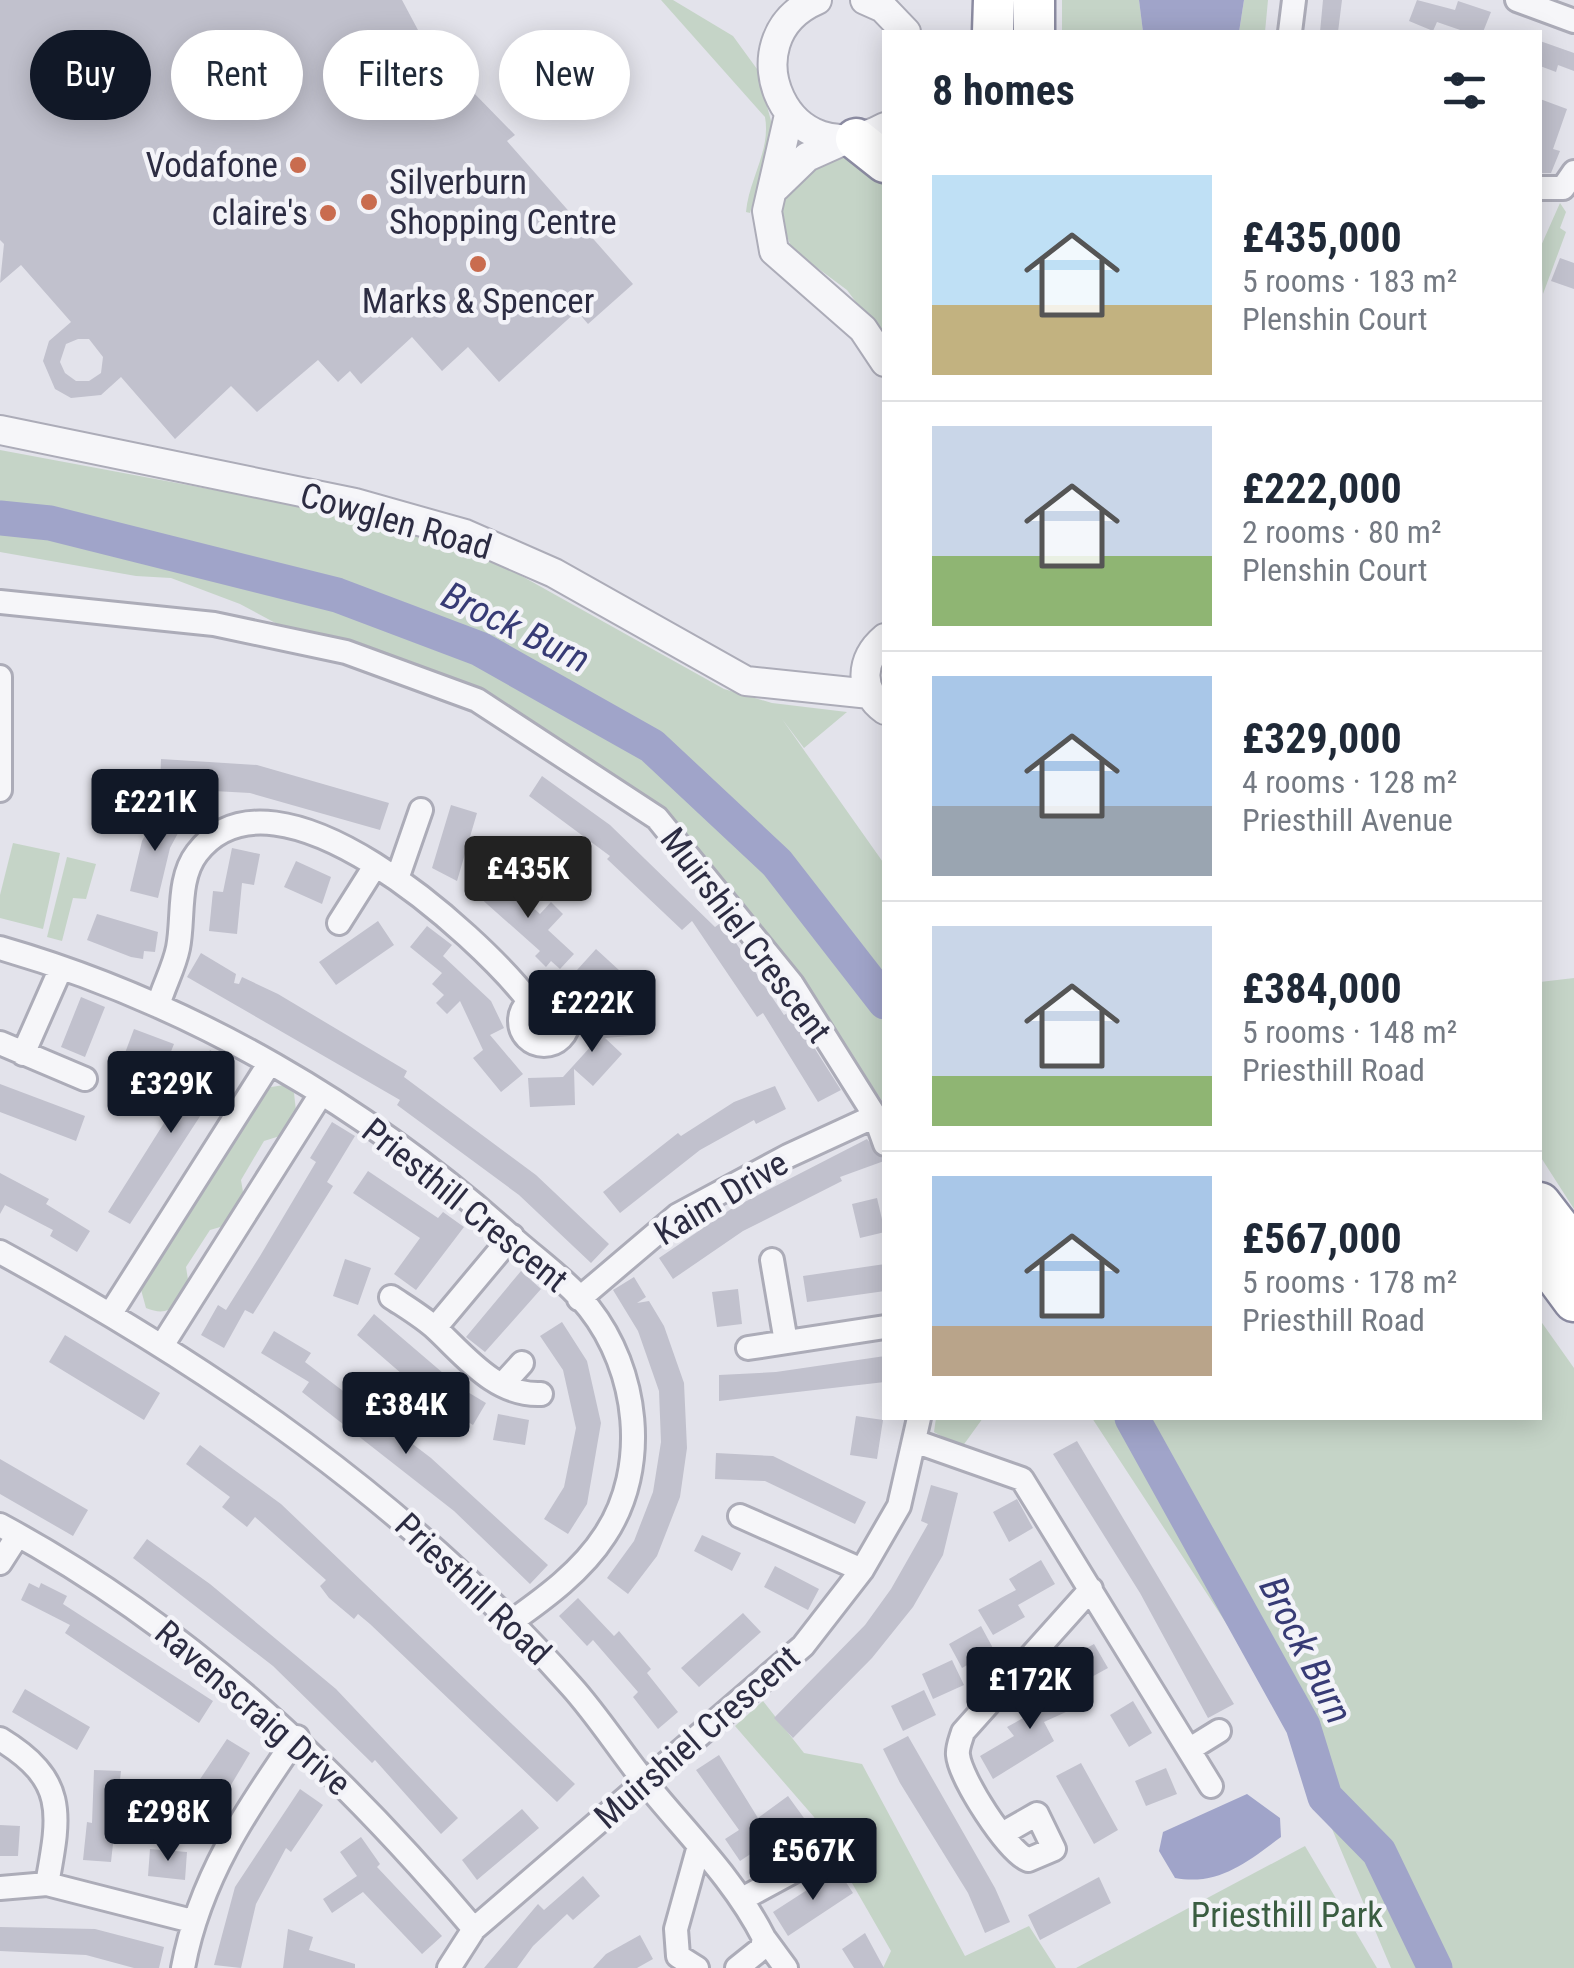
<!DOCTYPE html>
<meta charset="utf-8">
<style>
body{margin:0;font-family:"Roboto Condensed",sans-serif;background:#f6f6f7;color:#1f2937;height:100vh;display:flex;flex-direction:column;font-size:38px;white-space:nowrap}
*{box-sizing:border-box;margin:0}
p{font-size:32px;color:#747a83}
.icon{flex:none;width:55px;height:55px;fill:none;stroke:currentColor;stroke-width:2;stroke-linecap:round;stroke-linejoin:round}
.map{position:relative;flex:1;overflow:hidden}
.sheet{position:absolute;left:882px;top:30px;width:660px;height:1390px;display:flex;flex-direction:column;background:#fff;border-radius:0px;box-shadow:0 5px 25px #0003}
.sheet>*{flex:none}
.hud{position:absolute;left:30px;top:30px;width:702px;height:90px;display:flex;gap:20px}
.price{position:absolute;translate:-50% -85px;padding:0 22px;border-radius:10px;background:#111827;color:#fff;font-size:32px;line-height:65px;filter:drop-shadow(0 2px 5px #0008)}
.price::after{content:'';position:absolute;left:50%;top:60px;width:30px;height:22px;margin-left:-15px;background:inherit;clip-path:polygon(0 0,100% 0,50% 100%)}
.price.selected{background:#222;color:#fff}
ul{padding:0;list-style:none}
li{display:flex;align-items:center;gap:30px;height:250px;padding:0 50px}
li+li{border-top:2px solid #e0e1e3}
li span{display:grid;place-items:center;flex:none;width:280px;height:200px;border-radius:0px;color:#555}
li>.icon{margin-inline-start:auto}
span .icon{width:120px;height:120px;fill:#fffc;stroke-width:1}
li b{font-size:42px}
h2{display:flex;justify-content:space-between;align-items:center;height:120px;padding:0 50px;font-size:42px}
.tag{padding:0 35px;border-radius:45px;background:#fff;box-shadow:0 5px 25px #0003;font-size:35px;line-height:90px}
.tag.selected{background:#111827;color:#fff}
.map>svg:first-child{display:block}
</style>
<div class="map">
<svg width="1574" height="1968" viewBox="0 0 1574 1968">
<rect width="100%" height="100%" fill="#e3e3eb"/>
<!-- green -->
<path fill="#c5d4c7" d="M661 0H673L733 36 757 69 774 132 750 213 746 212C749 179 771 150 765 117Z
M1062 0H1139L1143 32H1062Z
M1244 0H1268L1265 32H1239Z
M835 157 866 161 885 187V341L847 290 792 249 780 218 786 194 805 169Z
M1560 203 1566 212 1560 228 1566 232 1543 294 1540 248Z
M0 450 337 513 436 537 518 574 724 689 772 703 847 712 804 748 782 719 885 865V1105L803 984 659 831 496 722 357 667 240 604 171 578 136 576 0 552Z
M13 843 60 853 43 929 0 918V895Z
M67 857 96 864 86 899 73 898 62 941 47 937Z
M1574 978V1209L1540 1156V982Z
M284 1085 294 1093 296 1111 283 1135 264 1141 241 1180 244 1198 227 1225 210 1230 186 1267 189 1286C176 1305 170 1318 146 1308L140 1286 265 1088Z
M1540 1320 1574 1368V1968H1391L1279 1704 1092 1418H1540Z
M936 1418H983L962 1447 934 1432Z
M763 1701 804 1753 862 1764 965 1956 1029 1926 1056 1968H883L891 1951 814 1817 735 1726Z
M1305 1846 1377 1968H1076Z"/>
<!-- water -->
<path fill="#a0a4c9" d="M1139 0H1244L1239 32H1143Z
M1247 1794 1280 1818 1281 1837C1247 1862 1219 1886 1175 1878L1159 1851 1163 1832Z"/>
<g fill="none" stroke-linecap="round" stroke-linejoin="round">
<!-- river -->
<path stroke="#a0a4c9" stroke-width="35" d="M0 518 50 523 337 595 480 649 652 746 777 863 885 1002
M1132 1418 1303 1726 1325 1797 1379 1852 1435 1968"/>
</g>
<!-- building -->
<path fill="#c1c1cd" fill-rule="evenodd" d="M0 0H402L443 77 464 96 470 89 515 135 507 141 633 284 588 324 577 311 499 382 468 347 442 371 412 337 361 384 350 371 338 382 318 360 257 412 231 386 175 439 121 377 101 395 71 398 55 389 43 361 49 341 71 322 21 265 0 283 4 244 0 240ZM78 339H89L103 357 101 373 89 381H76L65 373 60 362 66 344Z
M1323 0H1342L1338 32H1320Z
M1417 0 1455 10 1458 1 1491 12 1483 32H1466L1437 22 1433 31 1409 21Z
M1540 41 1574 53V71L1558 65 1556 72 1540 66Z
M1540 99 1567 109 1553 149 1560 151 1551 173H1540Z
M1560 258 1574 263V289L1551 281Z
M161 759 257 765 389 803 380 830 250 793 160 788Z
M542 776 610 825 715 927 722 922 784 1015 791 1011 841 1090 818 1102 763 1013 757 1017 692 921 682 930 607 859 610 856 529 796Z
M451 805 477 813 457 881 432 868Z
M160 808 184 822 170 848 158 898 130 891 142 841Z
M232 848 260 854 254 885 242 883 237 934 209 931 213 891 223 892Z
M296 861 331 877 322 904 284 887Z
M498 875 540 914 551 902 563 914 548 930 574 954 560 969 551 961 546 967 535 956 540 951 478 896Z
M97 914 158 932 155 952 144 951 143 959 131 957 87 940Z
M378 921 394 945 336 985 319 962Z
M427 926 452 945 443 956 491 1001 504 1028 490 1035 523 1074 501 1092 473 1058 483 1050 460 1001 447 1014 436 1003 444 995 432 984 442 973 410 947Z
M596 949 620 971 600 992 577 970Z
M201 953 236 974 234 983 239 984 242 977 278 994 407 1071 404 1077 536 1175 609 1244 591 1263 519 1195 397 1105 400 1100 187 977Z
M639 990 643 1035 605 1038 622 1054 593 1086 574 1069 575 1105 530 1107 528 1078 563 1077 613 1022 611 993Z
M81 997 105 1007 85 1057 61 1047Z
M134 1029 174 1044 164 1069 125 1053Z
M210 1050 234 1064 130 1224 108 1212Z
M0 1084 85 1116 76 1141 0 1112Z
M775 1086 786 1109 756 1124 754 1120 700 1150 620 1213 603 1192 678 1133 681 1136 734 1102Z
M332 1122 355 1136 327 1182 333 1186 253 1314 245 1310 224 1348 201 1335 218 1305 226 1310 260 1256 316 1162 310 1158Z
M867 1139 884 1161 840 1177 842 1181 743 1231 673 1279 659 1258 731 1209Z
M368 1171 438 1218 443 1212 464 1227 416 1290 394 1274 420 1238 353 1193Z
M0 1173 49 1199 46 1204 90 1231 77 1252 50 1236 53 1230 5 1205 0 1214Z
M877 1198 885 1232 860 1238 852 1204Z
M345 1259 371 1268 358 1305 333 1296Z
M885 1264V1291L807 1302 803 1276Z
M521 1271 541 1289 485 1352 466 1337Z
M634 1277 646 1297 637 1303 649 1301 664 1326 684 1383 687 1448 680 1497 657 1556 628 1594 607 1578 634 1541 653 1492 661 1442 659 1391 638 1331 613 1290Z
M738 1289 742 1324 717 1327 712 1292Z
M374 1314 457 1385 443 1400 402 1374 357 1335Z
M562 1322 587 1361 601 1423 587 1504 568 1534 544 1519 564 1487 576 1428 563 1370 540 1336Z
M274 1331 311 1353 305 1362 431 1458 548 1565 530 1584 454 1511 302 1392 309 1382 261 1353Z
M65 1335 160 1393 144 1420 49 1362Z
M885 1356V1382L719 1401V1375L776 1372Z
M461 1388 486 1403 473 1425 442 1406Z
M498 1414 529 1420 525 1445 493 1440Z
M856 1416 883 1420 877 1459 850 1455Z
M1077 1441 1234 1704 1208 1718 1140 1593 1053 1454Z
M200 1445 281 1504 575 1784 557 1802 370 1624 358 1614 354 1619 329 1598 320 1586 326 1580 255 1517 247 1527 222 1507 230 1497 186 1464Z
M716 1453 773 1456 866 1502 855 1524 765 1481 715 1479Z
M0 1459 88 1510 73 1536 0 1494Z
M931 1485 958 1493 943 1555 913 1607 872 1658 793 1738 774 1718 865 1625 891 1589 928 1524 921 1521Z
M1017 1499 1033 1528 1009 1542 993 1512Z
M702 1535 741 1553 732 1571 694 1551Z
M147 1539 210 1584 336 1689 458 1818 441 1834 375 1760 372 1763 273 1666 133 1558Z
M1041 1560 1055 1584 1018 1605 1025 1617 993 1635 978 1610 1016 1590 1009 1579Z
M775 1566 819 1589 808 1610 764 1587Z
M29 1583 39 1588 41 1583 67 1596 63 1604 213 1701 199 1723 65 1633 70 1625 21 1600Z
M578 1598 614 1636 619 1631 651 1669 647 1673 678 1712 658 1729 633 1697 638 1692 593 1640 587 1646 559 1616Z
M743 1613 761 1632 699 1687 681 1668Z
M981 1626 994 1650 962 1668 949 1644Z
M1094 1644 1108 1668 1075 1686 1062 1662Z
M952 1660 964 1685 933 1699 922 1674Z
M1068 1682 1079 1706 1044 1722 1054 1741 993 1779 980 1756 1014 1736 1007 1727 1043 1707 1037 1695Z
M25 1689 90 1727 77 1750 12 1712Z
M924 1690 936 1715 903 1731 891 1706Z
M1133 1701 1152 1733 1129 1747 1110 1715Z
M908 1736 995 1888 1010 1922 985 1933 968 1893 900 1783 883 1749Z
M227 1739 250 1753 231 1785 226 1782 200 1828 176 1815Z
M719 1755 758 1818 788 1796 804 1818 740 1861 725 1839 739 1830 696 1770Z
M1081 1763 1118 1830 1094 1844 1056 1776Z
M1166 1768 1177 1794 1146 1806 1135 1781Z
M94 1770 121 1771 111 1862 83 1860 87 1822 92 1823Z
M300 1789 323 1805 291 1852 286 1848 256 1904 241 1968 214 1965 235 1887Z
M522 1809 539 1828 477 1880 462 1860Z
M0 1825 20 1826 18 1856H0Z
M361 1837 380 1864 377 1867 442 1936 422 1954 363 1892 332 1913 323 1899 357 1876 340 1852Z
M150 1849 187 1852 185 1880 148 1876Z
M838 1870 853 1893 788 1936 773 1912Z
M583 1876 600 1896 573 1920 567 1914 533 1946 517 1968H484L538 1904 544 1910Z
M1099 1877 1111 1903 1040 1940 1028 1915Z
M0 1927 95 1929 164 1947 159 1968H134L86 1955 0 1951Z
M288 1929 313 1937 309 1950 355 1964V1968H283Z
M865 1933 884 1968H854L842 1949Z
M640 1935 653 1959 637 1968H593L606 1954Z"/>
<g fill="none" stroke-linecap="round" stroke-linejoin="round">
<defs>
<path id="minor" d="M1517 0 1574 21
M1290 32 1294 0
M1540 188H1563L1574 172
M0 602 214 624 346 652 477 700 657 818 792 984 875 1116 885 1144
M0 677V790
M397 879 421 810
M339 923 375 866
M0 948C191 1003 370 1108 516 1241 540 1262 569 1283 589 1308 638 1370 650 1467 605 1535 582 1571 545 1598 511 1622
M520 1021a24 24 0 1 1 48 0a24 24 0 1 1-48 0Z
M158 1006C163 987 174 968 178 948 184 918 177 879 197 853 276 750 479 936 529 1001
M0 1043 85 1079
M23 1054 61 968
M0 1252C213 1368 409 1503 571 1686 598 1716 620 1751 645 1782 687 1834 734 1879 764 1938L762 1948 737 1968
M772 1260 786 1342
M391 1297C406 1307 423 1317 436 1329 466 1357 496 1396 541 1394
M579 1299 678 1215 788 1156 875 1116
M111 1313 269 1064
M435 1328 512 1236
M163 1344 321 1094
M748 1348 885 1327
M502 1385 522 1363
M917 1442 1022 1479 1211 1786
M740 1516 862 1570
M0 1525C186 1625 339 1769 474 1929
M0 1563 18 1535
M0 1739C67 1780 60 1813 47 1884
M1190 1749 1219 1731
M1002 1834 1037 1814 1054 1849 1028 1860C1007 1851 960 1778 958 1755 957 1748 961 1739 963 1732L1091 1589
M0 1888 47 1884 192 1921
M744 1898 816 1859
M764 1938 786 1968
M183 1968C199 1880 246 1810 297 1737
M449 1968 474 1929 803 1646 862 1570 899 1506 919 1418
M697 1968 678 1956 676 1929 699 1846"/>
<path id="tertiary" d="M817 0C726 39 788 181 885 127
M865 0 883 8 906 32
M789 115 767 211 774 251 863 329 885 362
M776 187 807 157 845 140
M0 430 355 503 465 534 554 573 746 681 870 694
M885 638C860 659 858 691 885 710"/>
<path id="motorway" d="M1034 0V32
M993 32 994 0
M856 139 885 162
M1540 1203 1574 1247
M1540 1255 1574 1301"/>
</defs>
<!-- minor casing -->
<use href="#minor" stroke="#acacb8" stroke-width="28"/>
<!-- tertiary casing -->
<use href="#tertiary" stroke="#acacb8" stroke-width="32"/>
<!-- motorway casing -->
<use href="#motorway" stroke="#8b8ba1" stroke-width="45"/>
<!-- minor -->
<use href="#minor" stroke="#f6f6f9" stroke-width="22"/>
<!-- tertiary -->
<use href="#tertiary" stroke="#f6f6f9" stroke-width="28"/>
<!-- motorway -->
<use href="#motorway" stroke="#fff" stroke-width="40"/>
</g>
<!-- markers -->
<g fill="#c96c4f" stroke="#f3f3f8" stroke-width="4">
<circle cx="298" cy="165" r="10"/>
<circle cx="369" cy="202" r="10"/>
<circle cx="328" cy="213" r="10"/>
<circle cx="478" cy="264" r="10"/>
</g>
<g text-anchor="middle" stroke-width="9" stroke-linejoin="round" paint-order="stroke">
<!-- poi labels -->
<g font-size="35" fill="#2c2c42" stroke="#f3f3f8" text-anchor="end">
<text x="278" y="177">Vodafone</text>
<text x="389" y="194" text-anchor="start">Silverburn<tspan x="389" dy="40">Shopping Centre</tspan></text>
<text x="308" y="225">claire's</text>
<text x="478" y="313" text-anchor="middle">Marks &amp; Spencer</text>
</g>
<!-- street labels -->
<g font-size="35" fill="#2c2c42" stroke="#f3f3f8">
<text transform="translate(396 521) rotate(16)" y="12">Cowglen Road</text>
<text transform="translate(746 935) rotate(53)" y="12">Muirshiel Crescent</text>
<text transform="translate(721 1198) rotate(-31)" y="12">Kaim Drive</text>
<text transform="translate(465 1205) rotate(39)" y="12">Priesthill Crescent</text>
<text transform="translate(473 1589) rotate(44)" y="12">Priesthill Road</text>
<text transform="translate(253 1708) rotate(41)" y="12">Ravenscraig Drive</text>
<text transform="translate(697 1737) rotate(-41)" y="12">Muirshiel Crescent</text>
</g>
<!-- park labels -->
<g font-size="35" fill="#3a5d41" stroke="#f3f3f8">
<text x="1287" y="1927">Priesthill Park</text>
</g>
<!-- water labels -->
<g font-size="38" font-style="italic" fill="#373b75" stroke="#f3f3f8">
<text transform="translate(516 627) rotate(26)" y="13">Brock Burn</text>
<text transform="translate(1306 1650) rotate(63)" y="13">Brock Burn</text>
</g>
</g>
</svg>
<b class="price" style="left:155px;top:854px">£221K</b>
<b class="price selected" style="left:528px;top:921px">£435K</b>
<b class="price" style="left:592px;top:1055px">£222K</b>
<b class="price" style="left:171px;top:1136px">£329K</b>
<b class="price" style="left:406px;top:1457px">£384K</b>
<b class="price" style="left:1030px;top:1732px">£172K</b>
<b class="price" style="left:168px;top:1864px">£298K</b>
<b class="price" style="left:813px;top:1903px">£567K</b>
<div class="hud">
<a class="tag selected">Buy</a>
<a class="tag">Rent</a>
<a class="tag">Filters</a>
<a class="tag">New</a>
</div>
<section class="sheet">
<h2>8 homes<svg class="icon" aria-label="filters" viewBox="0 0 24 24"><path d="M4 7h16M4 17h16"/><circle cx="9" cy="7" r="2"/><circle cx="15" cy="17" r="2"/></svg></h2>
<ul>
<li><span style="background:linear-gradient(#bfe0f5 65%,#c2b280 0)"><svg class="icon" aria-label="home" viewBox="0 0 24 24"><path d="M3 11l9-7 9 7M6 9v11h12V9"/></svg></span><div><b>£435,000</b><p>5 rooms · 183 m²</p><p>Plenshin Court</p></div></li>
<li><span style="background:linear-gradient(#c9d6e8 65%,#8fb573 0)"><svg class="icon" aria-label="home" viewBox="0 0 24 24"><path d="M3 11l9-7 9 7M6 9v11h12V9"/></svg></span><div><b>£222,000</b><p>2 rooms · 80 m²</p><p>Plenshin Court</p></div></li>
<li><span style="background:linear-gradient(#a9c7e8 65%,#9aa5b1 0)"><svg class="icon" aria-label="home" viewBox="0 0 24 24"><path d="M3 11l9-7 9 7M6 9v11h12V9"/></svg></span><div><b>£329,000</b><p>4 rooms · 128 m²</p><p>Priesthill Avenue</p></div></li>
<li><span style="background:linear-gradient(#c9d6e8 75%,#8fb573 0)"><svg class="icon" aria-label="home" viewBox="0 0 24 24"><path d="M3 11l9-7 9 7M6 9v11h12V9"/></svg></span><div><b>£384,000</b><p>5 rooms · 148 m²</p><p>Priesthill Road</p></div></li>
<li><span style="background:linear-gradient(#a9c7e8 75%,#b9a48a 0)"><svg class="icon" aria-label="home" viewBox="0 0 24 24"><path d="M3 11l9-7 9 7M6 9v11h12V9"/></svg></span><div><b>£567,000</b><p>5 rooms · 178 m²</p><p>Priesthill Road</p></div></li>
</ul>
</section>
</div>
